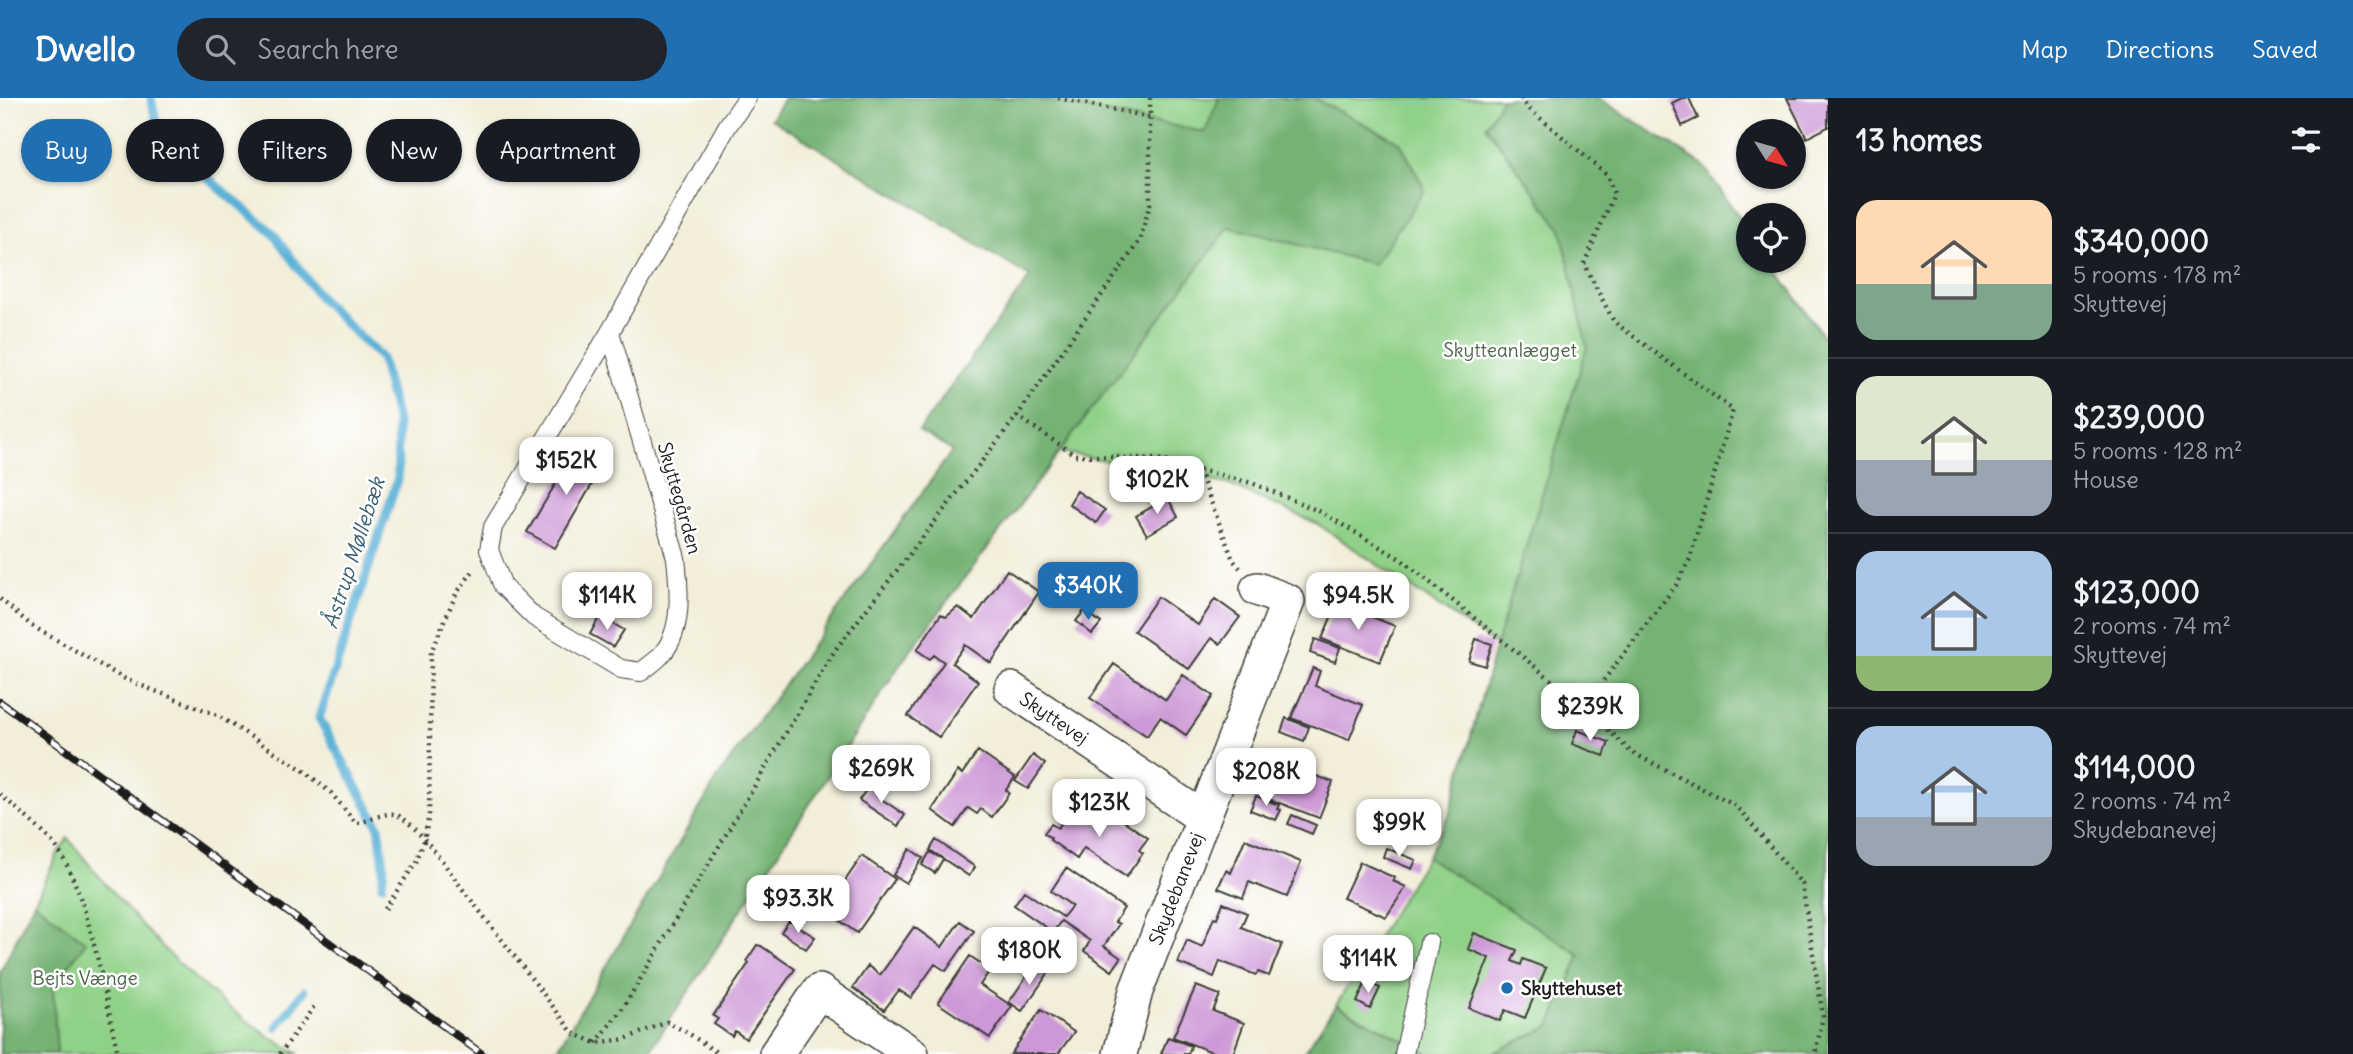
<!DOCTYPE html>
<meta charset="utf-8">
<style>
body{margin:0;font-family:Delius,sans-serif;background:#20242c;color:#f1f3f6;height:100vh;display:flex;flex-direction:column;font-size:26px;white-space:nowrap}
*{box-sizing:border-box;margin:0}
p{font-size:23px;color:#9ea1a6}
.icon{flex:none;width:38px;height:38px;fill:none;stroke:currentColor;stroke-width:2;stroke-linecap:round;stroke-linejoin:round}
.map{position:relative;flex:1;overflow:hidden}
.side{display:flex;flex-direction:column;background:#171b24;width:525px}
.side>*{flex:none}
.guide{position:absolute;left:21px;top:21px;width:665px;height:63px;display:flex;gap:14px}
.needle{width:46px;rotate:127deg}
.controls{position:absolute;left:1736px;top:21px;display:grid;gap:14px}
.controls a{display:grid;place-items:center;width:70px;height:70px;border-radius:50%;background:#171b24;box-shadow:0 2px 5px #0004;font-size:35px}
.price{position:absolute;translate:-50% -60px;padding:0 16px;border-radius:14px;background:#fff;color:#222;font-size:23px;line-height:46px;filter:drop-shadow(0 2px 4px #0008)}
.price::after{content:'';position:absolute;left:50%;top:42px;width:21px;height:16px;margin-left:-10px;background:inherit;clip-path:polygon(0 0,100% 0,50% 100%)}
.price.selected{background:#1f6fb2;color:#fff}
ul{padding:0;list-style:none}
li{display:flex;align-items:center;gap:21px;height:175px;padding:0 28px}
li+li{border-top:2px solid #363941}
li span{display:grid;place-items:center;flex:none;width:196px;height:140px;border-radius:21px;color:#555}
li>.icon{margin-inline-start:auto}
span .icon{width:84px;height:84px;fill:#fffc;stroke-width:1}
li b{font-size:30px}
h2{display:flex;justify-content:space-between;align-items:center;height:84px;padding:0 28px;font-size:30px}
.pill{padding:0 24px;border-radius:32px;background:#171b24;box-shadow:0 2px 5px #0004;font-size:24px;line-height:63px}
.pill.selected{background:#1f6fb2;color:#fff}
header{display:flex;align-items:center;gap:42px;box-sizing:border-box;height:98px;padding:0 35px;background:#1f6fb2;color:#fff}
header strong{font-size:33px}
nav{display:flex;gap:38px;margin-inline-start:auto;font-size:24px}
.search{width:490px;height:63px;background:#20242c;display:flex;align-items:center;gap:18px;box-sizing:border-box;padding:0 24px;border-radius:38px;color:#9ea1a6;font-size:26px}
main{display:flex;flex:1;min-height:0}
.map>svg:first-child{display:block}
</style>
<header>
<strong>Dwello</strong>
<div class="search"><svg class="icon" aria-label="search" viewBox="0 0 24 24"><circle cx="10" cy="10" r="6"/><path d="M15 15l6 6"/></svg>Search here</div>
<nav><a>Map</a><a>Directions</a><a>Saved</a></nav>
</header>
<main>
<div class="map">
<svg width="1828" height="956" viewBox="0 0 1828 956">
<rect width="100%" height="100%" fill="#fff"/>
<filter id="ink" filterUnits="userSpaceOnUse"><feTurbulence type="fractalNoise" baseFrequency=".0143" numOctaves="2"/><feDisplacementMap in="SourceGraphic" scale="14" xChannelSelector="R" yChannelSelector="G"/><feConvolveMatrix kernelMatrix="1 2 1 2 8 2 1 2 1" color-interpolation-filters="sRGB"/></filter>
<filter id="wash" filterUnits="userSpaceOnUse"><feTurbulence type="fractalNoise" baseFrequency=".00686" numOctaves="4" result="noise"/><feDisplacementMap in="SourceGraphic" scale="28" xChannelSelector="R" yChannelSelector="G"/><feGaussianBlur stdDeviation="1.57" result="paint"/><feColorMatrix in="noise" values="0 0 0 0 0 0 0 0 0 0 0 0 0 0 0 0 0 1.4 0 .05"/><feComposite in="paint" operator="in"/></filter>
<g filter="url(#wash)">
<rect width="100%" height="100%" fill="#f2eed9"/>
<!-- green -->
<path fill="#90d188" stroke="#567652" stroke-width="2" d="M849 0H1598L1702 66 1748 132V163H1770L1828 245V956H1303L1336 907 1427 759 1449 718 1496 547 1316 425 1227 386 1060 354 1030 179Z
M68 740C133 822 206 905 299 956H0V876L59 753Z"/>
<!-- forest -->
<path fill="#74b374" stroke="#486848" stroke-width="2" d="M784 0H1032L1205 34 1219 0H1313L1400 44 1425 92 1374 166 1229 129 901 565 648 956H560L557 952 720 676 952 353 919 333 1030 179 771 21Z
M1502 0H1598L1702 66 1748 132V163H1770L1828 245V956H1491L1550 928 1580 857 1427 759 1449 718 1496 547 1587 249 1561 131 1486 28Z
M34 804 86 844 53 889 57 956H0V875Z
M1336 907 1430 956H1303Z"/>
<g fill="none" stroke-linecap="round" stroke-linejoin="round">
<!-- stream -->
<path stroke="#5ab1d7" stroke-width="9" d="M151 0 160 40 273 135 321 201 381 260 397 323 398 380 319 620 379 729 384 768 382 787
M277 929 304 893"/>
</g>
<g id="blocks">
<!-- building -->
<path fill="#cd98d7" d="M1682 0H1689L1698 20 1682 28 1672 5Z
M1787 0H1828V29L1807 40Z
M578 348 605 364 555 450 527 434Z
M1077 393 1105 412 1096 425 1069 406Z
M1168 400 1178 419 1147 437 1136 418Z
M1116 468 1122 481 1109 487 1103 473Z
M1007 472 1039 494 991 565 965 547 952 565 978 583 939 639 908 618 944 564 934 557 930 561 917 552 941 516 946 519 958 509 974 521Z
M1158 499 1198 527 1215 501 1240 519 1220 546 1211 540 1189 571 1134 533Z
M1337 505 1395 528 1380 564 1322 541Z
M1085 512 1101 525 1092 536 1076 523Z
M600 518 624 532 613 549 590 536Z
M1315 541 1340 550 1335 564 1310 555Z
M1476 541 1492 546 1485 568 1469 563Z
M1114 566 1166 602 1183 577 1213 598 1186 637 1160 619 1147 638 1090 600Z
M1313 570 1320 573 1315 588 1363 607 1349 642 1291 620Z
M1286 620 1309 629 1304 643 1281 634Z
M1577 632 1609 644 1604 658 1572 646Z
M978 653 1015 679 1006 692 1009 695 992 719 981 711 977 716 968 710 955 729 932 712 958 673 962 676Z
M1033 657 1045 666 1028 691 1015 683Z
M1288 660 1301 665 1300 672 1333 684 1319 720 1261 698 1275 662 1284 666Z
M872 684 882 691 877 698 905 717 898 728 859 702Z
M1256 698 1279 707 1277 711 1281 712 1276 722 1250 712Z
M1075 706 1103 725 1111 714 1148 740 1139 752 1143 755 1126 779 1084 750 1077 761 1050 742 1051 740 1044 735 1051 726 1058 730Z
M1292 717 1316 727 1312 736 1288 726Z
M1245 741 1301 764 1287 799 1249 784 1243 800 1218 790 1226 772 1231 775Z
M936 742 975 769 969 778 930 752Z
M1386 750 1416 762 1412 771 1383 759Z
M910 751 923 760 906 785 893 777Z
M930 754 943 761 935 775 922 767Z
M862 758 895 781 857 835 825 812Z
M1360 764 1395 780 1393 783 1406 789 1386 819 1343 800Z
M1066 770 1124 810 1115 824 1119 826 1104 848 1121 860 1112 873 1084 853 1090 843 1061 823 1053 834 1014 807 1024 793 1063 819 1072 808 1051 793Z
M1223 805 1247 815 1241 829 1282 846 1269 878 1258 874 1256 877 1220 863 1214 879 1178 865 1187 842 1202 849 1214 819 1217 820Z
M789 823 815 839 806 851 781 834Z
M960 823 974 833 946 873 935 866 911 900 899 892 884 912 853 890 868 868 880 877 914 829 942 849Z
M1474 835 1517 852 1512 863 1521 867 1523 861 1546 870 1525 920 1505 912 1500 923 1469 910 1489 860 1468 851Z
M757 847 761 848 795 871 746 941 735 933 732 938 714 926 718 921 713 918 749 865 747 862Z
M970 858 990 872 980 887 1012 908 990 940 938 905Z
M1036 865 1049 874 1022 913 1009 904Z
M1366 884 1380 890 1370 911 1357 904Z
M1196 888 1220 897 1213 913 1244 925 1233 956H1217L1173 939Z
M1041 912 1074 934 1058 956H1011Z
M1168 939 1191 948 1188 956H1161Z"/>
</g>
</g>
<g filter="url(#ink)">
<use href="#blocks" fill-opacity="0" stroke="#3c3c38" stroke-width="2"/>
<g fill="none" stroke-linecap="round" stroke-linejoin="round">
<defs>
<path id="lane" d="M610 234 676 460C679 490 684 531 662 556 657 563 648 568 641 574L621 571 534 519 503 488 489 452 493 429 610 234 728 27 747 0
M1404 956 1429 845"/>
<g id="street">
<path id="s1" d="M1011 591 1203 720"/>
<path d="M776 956 819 893 912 956"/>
<path id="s2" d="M1120 956 1136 893 1288 503 1257 491"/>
</g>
</defs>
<!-- lane casing -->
<use href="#lane" stroke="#3c3c38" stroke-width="20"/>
<!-- street casing -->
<use href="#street" stroke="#3c3c38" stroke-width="36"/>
<!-- path -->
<path stroke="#3c3c38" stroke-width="4.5" stroke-dasharray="2 5" stroke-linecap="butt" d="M1058 0 1150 19
M1521 0 1526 8 1607 77 1614 96 1584 166 1614 224 1733 312 1689 463 1677 486 1584 608
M1017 318 1075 357 1157 361 1252 385 1321 414 1402 462 1584 608 1631 654 1736 708 1802 786 1823 919 1815 956
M1199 372 1233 462 1240 470
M0 501 32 528 127 582 217 617 303 672 331 695 356 725C369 724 386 712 397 717 417 726 447 770 461 789 499 838 536 886 573 935L596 945 625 941 667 924 688 935 719 956
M0 696C15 710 49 737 59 753 91 806 104 894 118 956
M385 811 416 764 424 743 429 716 431 554 456 496 473 473
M596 945 625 907 835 552 1017 318 1140 142 1150 106V0
M280 956 315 907"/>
<!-- lane -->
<use href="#lane" stroke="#fff" stroke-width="18"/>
<!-- street -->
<use href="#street" stroke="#fff" stroke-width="33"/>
<defs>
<path id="rail" d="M0 604 482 956"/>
</defs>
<!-- rail casing -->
<use href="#rail" stroke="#1c1c1c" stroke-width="8"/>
<!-- rail -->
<use href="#rail" stroke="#fff" stroke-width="5" stroke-dasharray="16" stroke-linecap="butt"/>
</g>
</g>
<!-- markers -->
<circle fill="#1f6fb2" stroke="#fff" stroke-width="2.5" cx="1507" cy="890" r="7"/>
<g text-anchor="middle" stroke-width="5" stroke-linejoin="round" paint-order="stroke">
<!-- park labels -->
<g font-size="19" fill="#4a6447" stroke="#fff">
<text x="1510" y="259">Skytteanlægget</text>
<text x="85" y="887">Bejts Vænge</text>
</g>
<!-- street labels -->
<g font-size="19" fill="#1c1c1c" stroke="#fff">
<text transform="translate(680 400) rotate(74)" y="7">Skyttegården</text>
<text dy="7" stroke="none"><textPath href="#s1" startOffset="52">Skyttevej</textPath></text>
<text dy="7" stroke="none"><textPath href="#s2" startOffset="175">Skydebanevej</textPath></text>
</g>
<!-- poi labels -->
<g font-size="19" font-weight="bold" fill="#1c1c1c" stroke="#fff" text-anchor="start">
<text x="1521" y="897">Skyttehuset</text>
</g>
<!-- water labels -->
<g font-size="21" font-style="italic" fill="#385f70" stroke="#fff">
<text transform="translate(354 455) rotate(-72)" y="7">Åstrup Møllebæk</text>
</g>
</g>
</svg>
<div class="controls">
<a><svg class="needle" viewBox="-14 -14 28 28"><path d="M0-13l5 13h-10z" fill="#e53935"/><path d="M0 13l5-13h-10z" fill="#9ea1a6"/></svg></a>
<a><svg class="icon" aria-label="locate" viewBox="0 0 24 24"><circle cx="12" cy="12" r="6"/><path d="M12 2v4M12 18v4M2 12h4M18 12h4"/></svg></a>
</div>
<b class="price" style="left:566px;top:399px">$152K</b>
<b class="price" style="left:1157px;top:418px">$102K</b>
<b class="price selected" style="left:1088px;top:524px">$340K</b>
<b class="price" style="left:607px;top:534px">$114K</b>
<b class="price" style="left:1358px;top:534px">$94.5K</b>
<b class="price" style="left:1590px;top:645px">$239K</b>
<b class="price" style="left:881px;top:707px">$269K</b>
<b class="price" style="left:1266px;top:710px">$208K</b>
<b class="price" style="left:1099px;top:741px">$123K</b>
<b class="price" style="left:1399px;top:761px">$99K</b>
<b class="price" style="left:798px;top:837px">$93.3K</b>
<b class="price" style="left:1029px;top:889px">$180K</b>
<b class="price" style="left:1368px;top:897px">$114K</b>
<div class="guide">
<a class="pill selected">Buy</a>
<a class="pill">Rent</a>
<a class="pill">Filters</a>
<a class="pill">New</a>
<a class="pill">Apartment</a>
</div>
</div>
<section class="side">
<h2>13 homes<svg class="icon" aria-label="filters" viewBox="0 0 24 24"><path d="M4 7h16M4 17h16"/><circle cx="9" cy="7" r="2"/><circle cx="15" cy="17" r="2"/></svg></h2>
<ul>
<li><span style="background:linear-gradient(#ffd9b3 60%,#7fa58c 0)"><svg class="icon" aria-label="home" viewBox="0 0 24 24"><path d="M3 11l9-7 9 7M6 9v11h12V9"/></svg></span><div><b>$340,000</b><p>5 rooms · 178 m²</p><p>Skyttevej</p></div></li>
<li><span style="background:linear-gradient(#dfe7d0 60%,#9aa5b1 0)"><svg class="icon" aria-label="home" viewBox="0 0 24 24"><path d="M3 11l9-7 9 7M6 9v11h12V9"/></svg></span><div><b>$239,000</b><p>5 rooms · 128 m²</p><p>House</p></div></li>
<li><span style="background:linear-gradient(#a9c7e8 75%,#8fb573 0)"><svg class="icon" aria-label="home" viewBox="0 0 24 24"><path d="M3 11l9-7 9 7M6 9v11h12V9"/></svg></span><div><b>$123,000</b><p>2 rooms · 74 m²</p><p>Skyttevej</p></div></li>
<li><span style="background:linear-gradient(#a9c7e8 65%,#9aa5b1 0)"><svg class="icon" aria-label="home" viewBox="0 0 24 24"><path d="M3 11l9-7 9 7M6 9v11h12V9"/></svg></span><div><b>$114,000</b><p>2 rooms · 74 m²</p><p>Skydebanevej</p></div></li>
</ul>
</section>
</main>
